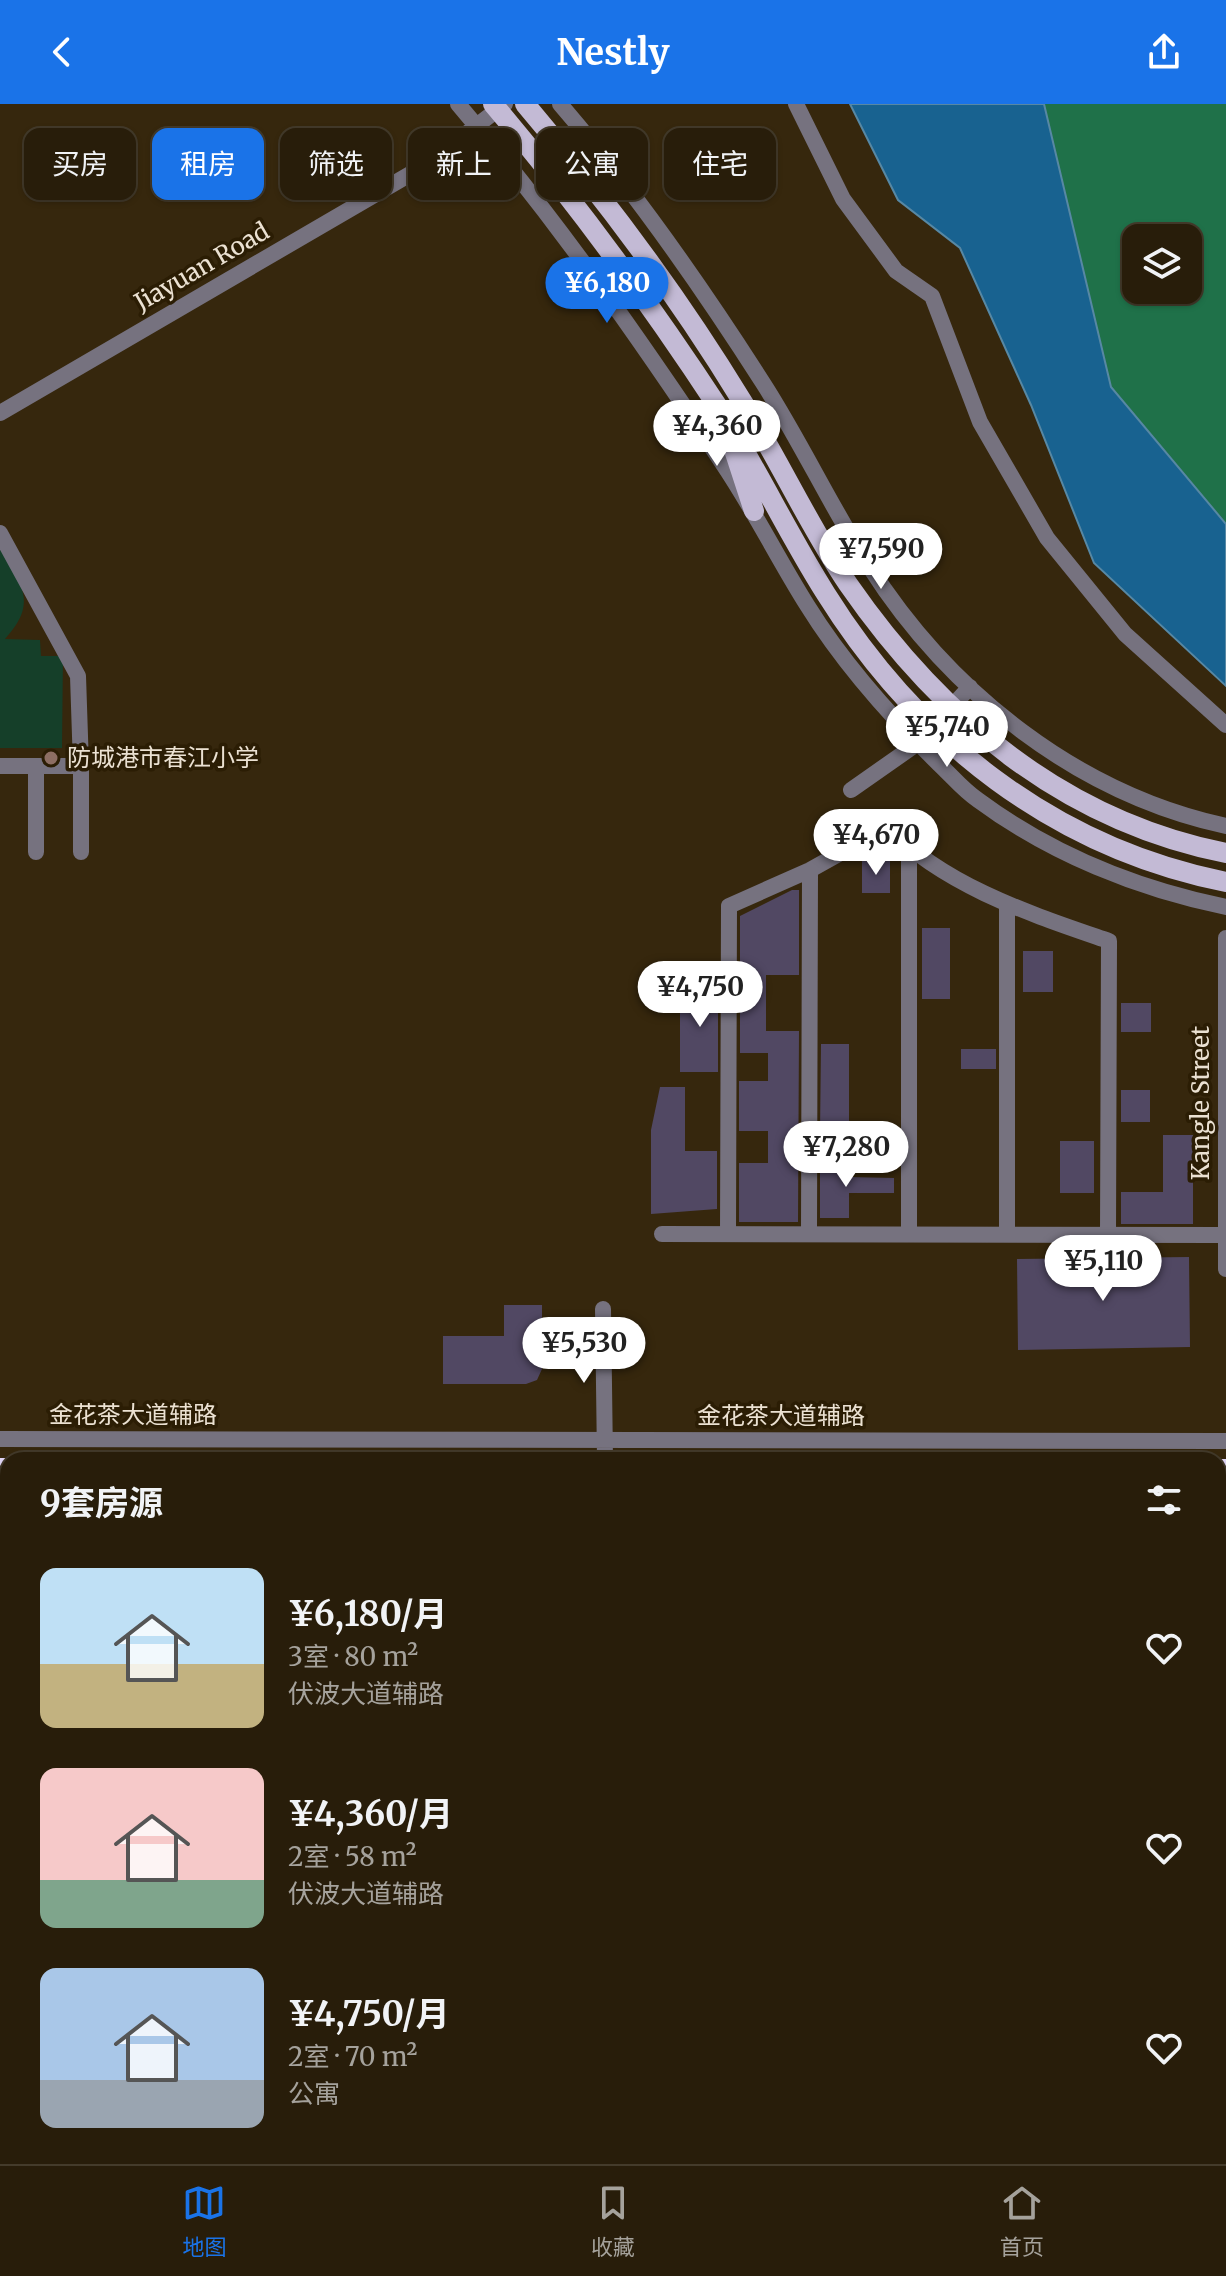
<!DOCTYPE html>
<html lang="zh">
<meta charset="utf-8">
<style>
body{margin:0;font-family:Merriweather,"Noto Sans SC",serif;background:#342a18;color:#f1f3f6;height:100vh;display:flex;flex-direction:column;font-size:30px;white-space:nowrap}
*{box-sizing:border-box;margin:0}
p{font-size:26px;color:#a5a29c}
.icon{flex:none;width:44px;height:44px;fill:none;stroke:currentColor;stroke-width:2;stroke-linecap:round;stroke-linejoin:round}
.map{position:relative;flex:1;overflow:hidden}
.drawer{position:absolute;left:0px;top:1348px;width:1226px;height:712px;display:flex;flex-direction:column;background:#281d0a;border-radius:24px 24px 0 0;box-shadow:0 2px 6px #0004,0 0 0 2px #443b2b}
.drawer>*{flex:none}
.top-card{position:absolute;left:24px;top:24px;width:800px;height:72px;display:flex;gap:16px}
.buttons{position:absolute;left:1122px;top:120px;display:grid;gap:16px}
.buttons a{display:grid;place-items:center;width:80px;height:80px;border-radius:16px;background:#281d0a;box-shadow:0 2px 6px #0004,0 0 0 2px #443b2b;font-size:40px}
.price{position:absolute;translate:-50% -68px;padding:0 18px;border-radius:28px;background:#fff;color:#222;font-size:26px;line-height:52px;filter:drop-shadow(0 2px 4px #0008)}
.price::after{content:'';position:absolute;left:50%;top:48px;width:24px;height:18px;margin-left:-12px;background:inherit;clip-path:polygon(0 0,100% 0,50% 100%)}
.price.active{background:#1a73e8;color:#fff}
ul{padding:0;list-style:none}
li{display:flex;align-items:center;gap:24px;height:200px;padding:0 40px}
li span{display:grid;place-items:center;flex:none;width:224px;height:160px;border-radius:16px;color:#555}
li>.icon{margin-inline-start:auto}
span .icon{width:96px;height:96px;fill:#fffc;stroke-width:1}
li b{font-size:34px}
h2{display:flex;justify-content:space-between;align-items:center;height:96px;padding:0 40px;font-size:34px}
.tag{padding:0 28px;border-radius:16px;background:#281d0a;box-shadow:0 2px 6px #0004,0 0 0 2px #443b2b;font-size:28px;line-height:72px}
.tag.active{background:#1a73e8;color:#fff}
header{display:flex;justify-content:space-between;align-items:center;height:104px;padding:0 40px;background:#1a73e8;color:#fff;font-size:36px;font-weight:700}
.tab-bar{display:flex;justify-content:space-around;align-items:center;height:112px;border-top:2px solid #443b2b;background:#281d0a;font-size:22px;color:#a5a29c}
.tab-bar a{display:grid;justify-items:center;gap:4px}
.tab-bar .active{color:#1a73e8}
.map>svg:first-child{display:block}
</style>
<header><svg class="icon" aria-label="back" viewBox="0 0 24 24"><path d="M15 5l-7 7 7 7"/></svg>Nestly<svg class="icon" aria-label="share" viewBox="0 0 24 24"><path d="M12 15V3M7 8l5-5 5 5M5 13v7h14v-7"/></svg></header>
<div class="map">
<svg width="1226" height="2060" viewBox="0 0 1226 2060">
<rect width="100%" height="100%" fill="#36270d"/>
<!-- green -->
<path fill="#153f29" d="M0 444C21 481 39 498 5 535L40 536 41 552H63L62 644H0Z"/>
<!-- forest -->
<path fill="#1f7149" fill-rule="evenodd" d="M1044 0H1226V420L1111 283ZM1136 134H1188V186H1136Z
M199 2052H292L296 2060H185Z"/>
<!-- water -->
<path fill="#186290" stroke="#5788a4" stroke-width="2" d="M850 0H1044L1111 283 1226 420V582L1094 459 1031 301 960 144 898 96Z"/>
<!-- building -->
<path fill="#514863" d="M862 757H890V789H862Z
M792 786H799V871H766V927H799L798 1118H739V1059H768V1027H739V977H768V949H740V812Z
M922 824H950V895H922Z
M1023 847H1053V888H1023Z
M701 875H718V968H680V904Z
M1121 899H1151V928H1121Z
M821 940H849V1028H820Z
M961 945H996V965H961Z
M660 983H685V1047H717V1105L651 1110V1026Z
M1121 986H1150V1018H1121Z
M1163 1031H1193V1120H1121V1088H1163Z
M1060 1037H1094V1089H1060Z
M820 1059H849V1073L894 1074V1089H849V1114H820Z
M1189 1153 1190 1243 1018 1246 1017 1155Z
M504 1201H542V1265L537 1276 526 1280H443V1232H504Z"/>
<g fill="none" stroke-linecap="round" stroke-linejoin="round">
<!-- minor -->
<path stroke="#76727f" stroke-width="16" d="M458 0C557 116 639 234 723 360 754 406 778 455 807 501 843 559 890 612 938 659 951 671 963 686 978 696 1051 750 1138 785 1226 803
M560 0C635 87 701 182 763 279 801 338 831 403 869 462 950 589 1078 690 1226 722
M796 0 843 95 896 167 932 192 980 318 1047 434 1125 530 1226 621
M0 309 424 62 505 0
M0 429 78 572 81 662H0
M36 662V748
M851 686 918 639 970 583
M81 748V662
M1226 834V1165
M662 1130 1226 1131
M728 1130 729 802 810 766 887 723C946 783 1031 810 1109 837L1108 1131
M809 1130 810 766
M909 1130V746
M1007 1130V802
M603 1205 605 1356
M0 1335 1226 1337
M0 1445H8
M1218 1448H1226
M0 1630H8
M1218 1772H1226
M0 1888H8
M1218 2018 1226 2015
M304 2052 307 2060
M409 2052 413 2060
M712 2052 716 2060
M1122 2060 1140 2052"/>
<!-- major -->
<path stroke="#c3bad5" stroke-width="20" d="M493 0C575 97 650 199 720 306 758 366 788 430 826 490 918 637 1055 744 1226 778
M525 0C604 93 678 192 742 297 779 356 809 422 848 480 940 613 1064 717 1226 749
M734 346 754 407
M1199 2060 1217 2052"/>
<!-- highway -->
<path stroke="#e2d7f7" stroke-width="24" d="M0 1366H8
M1218 1367H1226
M0 1413H8
M1218 1416H1226"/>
</g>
<!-- markers -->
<circle fill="#8d6e63" stroke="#2b1d04" stroke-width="3" cx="51" cy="654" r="8"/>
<g text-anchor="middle" stroke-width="7" stroke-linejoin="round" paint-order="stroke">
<!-- street labels -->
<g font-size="24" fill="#ebe1d2" stroke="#2b1d04">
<text transform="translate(202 163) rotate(-30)" y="8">Jiayuan Road</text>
<text transform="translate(1201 999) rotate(-90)" y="8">Kangle Street</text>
<text x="133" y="1319">金花茶大道辅路</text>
<text x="781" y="1320">金花茶大道辅路</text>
</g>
<!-- poi labels -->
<g font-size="24" fill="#ebe1d2" stroke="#2b1d04" text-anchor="start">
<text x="67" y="662">防城港市春江小学</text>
</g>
</g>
</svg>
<div class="buttons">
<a><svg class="icon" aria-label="layers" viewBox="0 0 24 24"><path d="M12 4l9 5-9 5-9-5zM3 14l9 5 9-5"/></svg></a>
</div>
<b class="price active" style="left:607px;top:221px">¥6,180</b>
<b class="price" style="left:717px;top:364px">¥4,360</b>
<b class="price" style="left:881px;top:487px">¥7,590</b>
<b class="price" style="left:947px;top:665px">¥5,740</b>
<b class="price" style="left:876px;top:773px">¥4,670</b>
<b class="price" style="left:700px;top:925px">¥4,750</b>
<b class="price" style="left:846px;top:1085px">¥7,280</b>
<b class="price" style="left:1103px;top:1199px">¥5,110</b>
<b class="price" style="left:584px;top:1281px">¥5,530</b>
<div class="top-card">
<a class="tag">买房</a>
<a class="tag active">租房</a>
<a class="tag">筛选</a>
<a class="tag">新上</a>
<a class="tag">公寓</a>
<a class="tag">住宅</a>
</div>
<section class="drawer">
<h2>9套房源<svg class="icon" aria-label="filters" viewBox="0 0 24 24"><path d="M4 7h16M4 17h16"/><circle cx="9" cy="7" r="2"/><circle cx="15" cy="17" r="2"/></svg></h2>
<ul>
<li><span style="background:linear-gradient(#bfe0f5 60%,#c2b280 0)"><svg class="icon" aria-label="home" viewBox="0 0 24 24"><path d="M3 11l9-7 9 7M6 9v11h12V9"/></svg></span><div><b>¥6,180/月</b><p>3室 · 80 m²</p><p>伏波大道辅路</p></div><svg class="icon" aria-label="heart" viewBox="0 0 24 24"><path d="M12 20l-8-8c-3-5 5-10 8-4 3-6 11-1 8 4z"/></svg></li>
<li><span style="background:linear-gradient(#f6c9c9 70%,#7fa58c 0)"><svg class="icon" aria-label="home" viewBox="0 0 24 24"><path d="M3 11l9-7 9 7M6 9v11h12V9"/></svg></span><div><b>¥4,360/月</b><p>2室 · 58 m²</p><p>伏波大道辅路</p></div><svg class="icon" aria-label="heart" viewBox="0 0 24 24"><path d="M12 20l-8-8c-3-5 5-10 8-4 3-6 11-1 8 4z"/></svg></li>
<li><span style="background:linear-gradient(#a9c7e8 70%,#9aa5b1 0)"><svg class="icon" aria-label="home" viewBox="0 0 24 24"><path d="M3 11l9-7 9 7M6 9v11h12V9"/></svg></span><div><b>¥4,750/月</b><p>2室 · 70 m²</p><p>公寓</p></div><svg class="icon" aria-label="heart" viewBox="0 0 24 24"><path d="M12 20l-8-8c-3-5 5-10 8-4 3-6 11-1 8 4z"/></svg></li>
</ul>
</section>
</div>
<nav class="tab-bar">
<a class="active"><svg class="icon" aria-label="map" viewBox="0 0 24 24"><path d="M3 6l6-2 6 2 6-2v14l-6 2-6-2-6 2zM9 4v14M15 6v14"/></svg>地图</a>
<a><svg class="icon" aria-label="saved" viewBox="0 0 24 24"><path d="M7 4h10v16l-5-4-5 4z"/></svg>收藏</a>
<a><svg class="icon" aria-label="home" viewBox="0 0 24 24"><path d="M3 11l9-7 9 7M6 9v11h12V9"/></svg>首页</a>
</nav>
